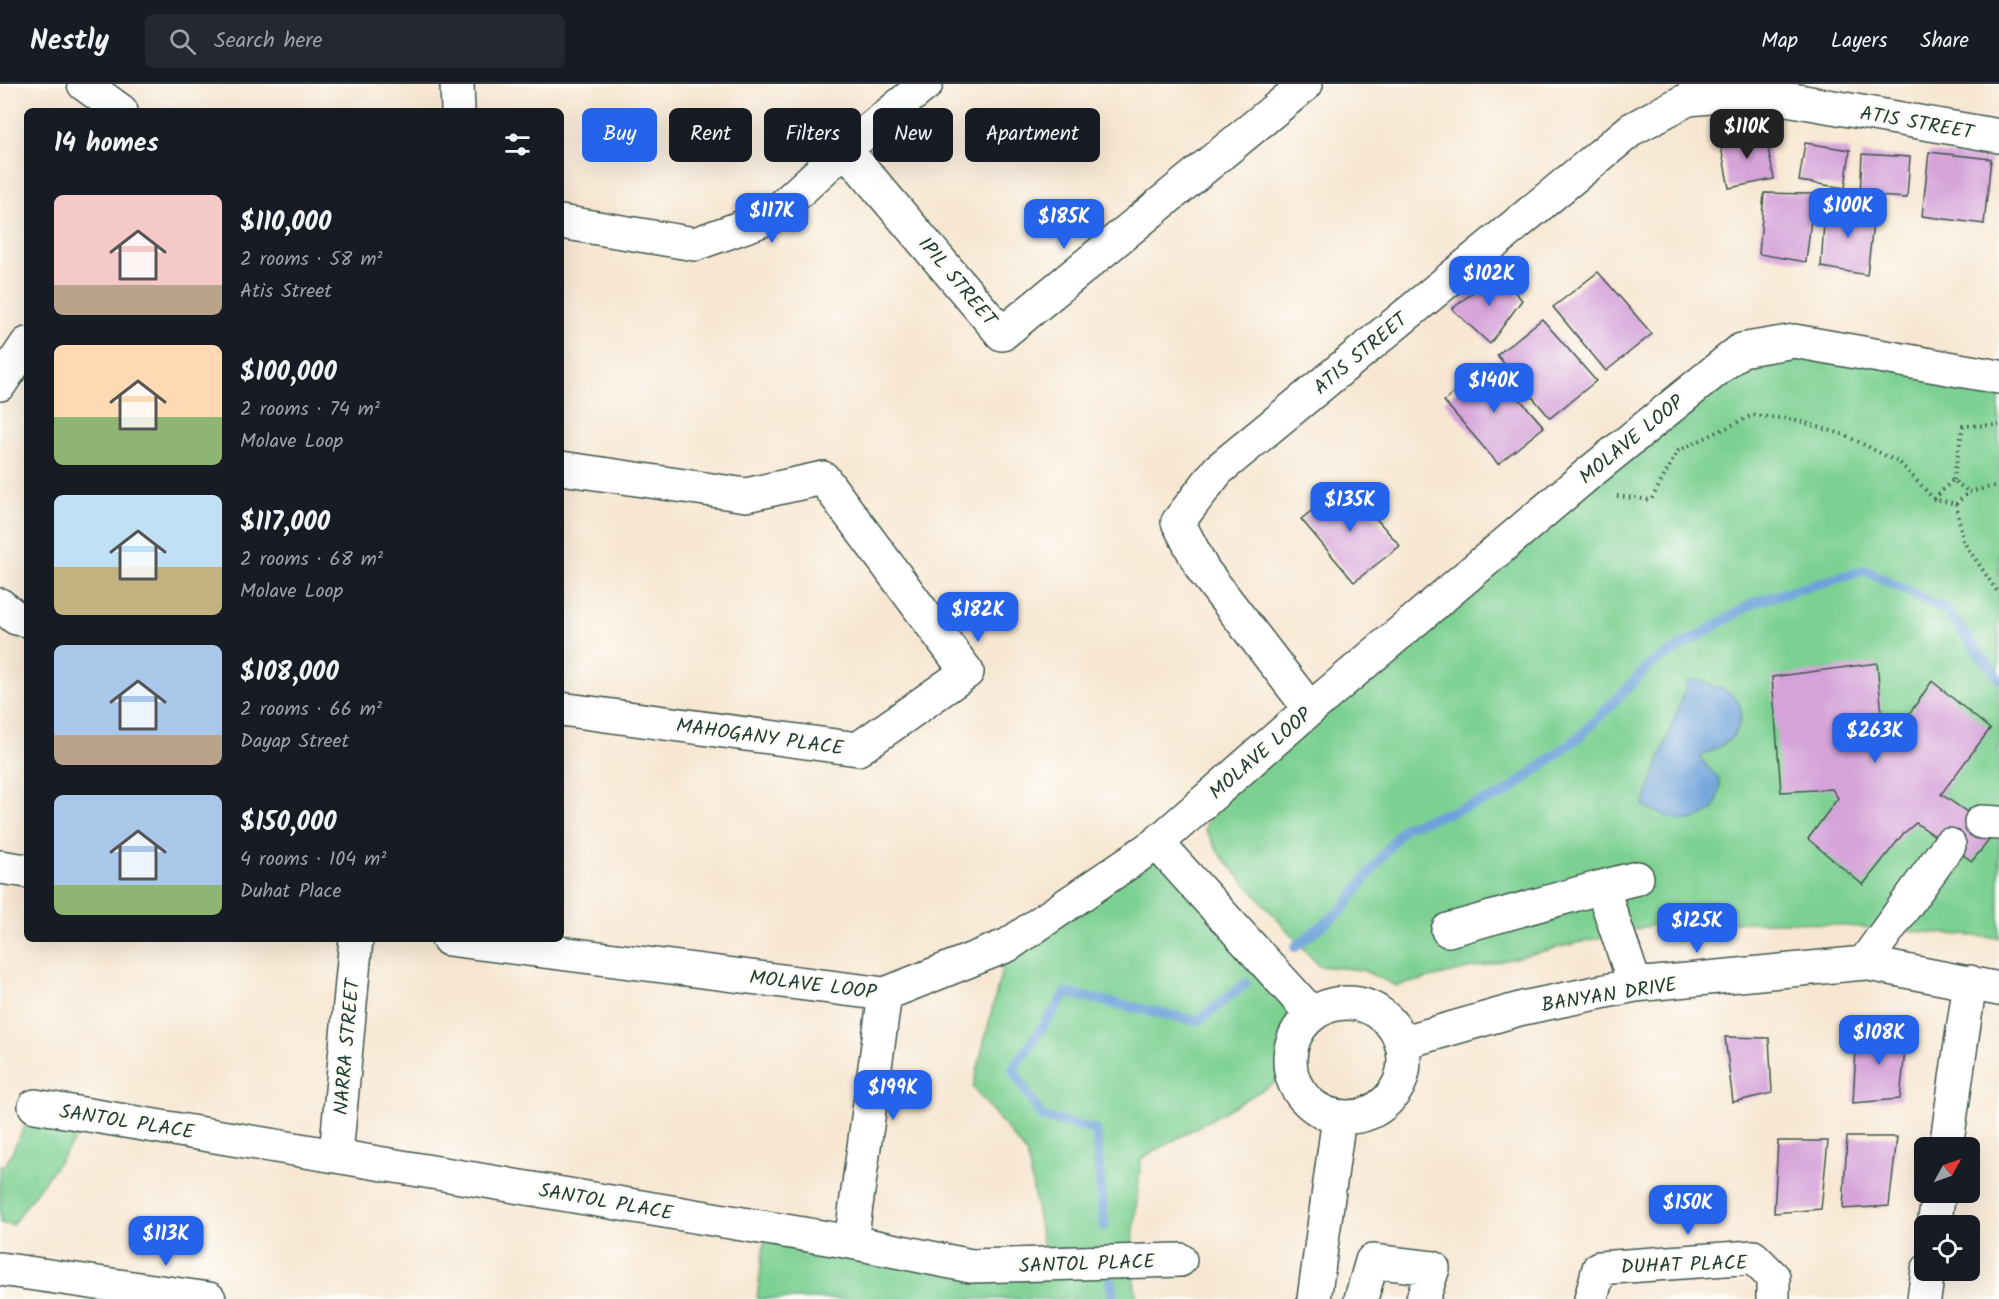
<!DOCTYPE html>
<meta charset="utf-8">
<style>
body{margin:0;font-family:Kalam,sans-serif;background:#242831;color:#f1f3f6;height:100vh;display:flex;flex-direction:column;font-size:22px;white-space:nowrap}
*{box-sizing:border-box;margin:0}
p{font-size:20px;color:#9ea1a6}
.icon{flex:none;width:33px;height:33px;fill:none;stroke:currentColor;stroke-width:2;stroke-linecap:round;stroke-linejoin:round}
.map{position:relative;flex:1;overflow:hidden}
.details{position:absolute;left:24px;top:24px;width:540px;height:834px;display:flex;flex-direction:column;background:#171b24;border-radius:9px;box-shadow:0 6px 24px #0002}
.details>*{flex:none}
.banner{position:absolute;left:582px;top:24px;width:570px;height:54px;display:flex;gap:12px}
.needle{width:39px;rotate:50deg}
.buttons{position:absolute;left:1914px;top:1053px;display:grid;gap:12px}
.buttons a{display:grid;place-items:center;width:66px;height:66px;border-radius:9px;background:#171b24;box-shadow:0 6px 24px #0002;font-size:30px}
.price{position:absolute;translate:-50% -51px;padding:0 14px;border-radius:12px;background:#2563eb;color:#fff;font-size:20px;line-height:39px;filter:drop-shadow(0 2px 3px #0008)}
.price::after{content:'';position:absolute;left:50%;top:36px;width:18px;height:14px;margin-left:-9px;background:inherit;clip-path:polygon(0 0,100% 0,50% 100%)}
.price.active{background:#222;color:#fff}
ul{padding:0;list-style:none}
li{display:flex;align-items:center;gap:18px;height:150px;padding:0 30px}
li span{display:grid;place-items:center;flex:none;width:168px;height:120px;border-radius:9px;color:#555}
li>.icon{margin-inline-start:auto}
span .icon{width:72px;height:72px;fill:#fffc;stroke-width:1}
li b{font-size:26px}
h2{display:flex;justify-content:space-between;align-items:center;height:72px;padding:0 30px;font-size:26px}
.chip{padding:0 21px;border-radius:9px;background:#171b24;box-shadow:0 6px 24px #0002;font-size:21px;line-height:54px}
.chip.active{background:#2563eb;color:#fff}
header{display:flex;align-items:center;gap:36px;box-sizing:border-box;height:84px;padding:0 30px;background:#171b24;border-bottom:2px solid #363941}
header strong{font-size:28px}
nav{display:flex;gap:33px;margin-inline-start:auto;font-size:21px}
.search{width:420px;height:54px;background:#242831;display:flex;align-items:center;gap:15px;box-sizing:border-box;padding:0 21px;border-radius:9px;color:#9ea1a6;font-size:22px}
.map>svg:first-child{display:block}
</style>
<header>
<strong>Nestly</strong>
<div class="search"><svg class="icon" aria-label="search" viewBox="0 0 24 24"><circle cx="10" cy="10" r="6"/><path d="M15 15l6 6"/></svg>Search here</div>
<nav><a>Map</a><a>Layers</a><a>Share</a></nav>
</header>
<div class="map">
<svg width="1999" height="1215" viewBox="0 0 1999 1215">
<rect width="100%" height="100%" fill="#fdfcf7"/>
<filter id="ink" filterUnits="userSpaceOnUse"><feTurbulence type="fractalNoise" baseFrequency=".0167" numOctaves="2"/><feDisplacementMap in="SourceGraphic" scale="12" xChannelSelector="R" yChannelSelector="G"/><feConvolveMatrix kernelMatrix="1 2 1 2 8 2 1 2 1" color-interpolation-filters="sRGB"/></filter>
<filter id="wash" filterUnits="userSpaceOnUse"><feTurbulence type="fractalNoise" baseFrequency=".008" numOctaves="4" result="noise"/><feDisplacementMap in="SourceGraphic" scale="24" xChannelSelector="R" yChannelSelector="G"/><feGaussianBlur stdDeviation="1.35" result="paint"/><feColorMatrix in="noise" values="0 0 0 0 0 0 0 0 0 0 0 0 0 0 0 0 0 1.4 0 .05"/><feComposite in="paint" operator="in"/></filter>
<g filter="url(#wash)">
<rect width="100%" height="100%" fill="#f7e7d2"/>
<!-- green -->
<path fill="#7cd092" stroke="#4e8663" stroke-width="1.5" d="M1794 265 1999 298V854L1795 838H1666L1397 902 1362 886 1319 882 1221 772 1205 745 1214 718 1744 275Z
M1157 759 1303 938 1292 957 1290 990 1141 1075 1131 1177 1137 1215H757L766 1144 1046 1180 1027 1070 973 1003 1008 861Z
M35 1022 93 1031 12 1141 0 1139V1081L5 1082Z"/>
<!-- water -->
<path fill="#6ea2da" stroke="#467087" stroke-width="1.5" d="M1695 596C1716 603 1747 608 1740 637 1738 645 1734 652 1728 657 1720 664 1708 667 1700 673 1716 697 1727 689 1714 725 1686 746 1672 734 1643 722L1688 597Z"/>
<g fill="none" stroke-linecap="round" stroke-linejoin="round">
<!-- stream -->
<path stroke="#6ea2da" stroke-width="10" d="M1295 863 1343 825 1404 743 1503 711 1580 652 1650 581 1755 518 1865 486 1946 526 1999 595
M1104 1142 1096 1046 1042 1033 1013 985 1066 909 1198 937 1246 899
M1111 1197 1113 1215"/>
</g>
<g id="blocks">
<!-- building -->
<path fill="#d5a2d9" d="M1765 49 1774 95 1729 104 1720 58Z
M1805 59 1850 66 1845 104 1799 97Z
M1929 68 1991 75 1984 140 1922 132Z
M1862 70 1910 73 1907 114 1860 111Z
M1764 109 1814 110 1806 178 1759 170Z
M1825 123H1875L1867 191 1821 183Z
M1598 188 1652 250 1606 287 1553 223Z
M1497 189 1522 216 1490 260 1452 225Z
M1542 235 1596 297 1550 334 1497 271Z
M1490 281 1544 343 1498 380 1444 317Z
M1346 400 1400 462 1354 498 1301 435Z
M1877 579 1884 651H1895L1932 597 1990 645 1941 710 1996 748 1972 777 1916 739 1903 750 1863 801 1808 755 1838 714 1832 705 1781 708 1772 593Z
M1857 947H1907L1900 1015 1853 1019Z
M1725 953 1769 954 1772 1009 1733 1018Z
M1847 1053H1897L1889 1122 1843 1125Z
M1778 1057H1828L1821 1125 1774 1129Z"/>
</g>
</g>
<g filter="url(#ink)">
<use href="#blocks" fill-opacity="0" stroke="#3f564c" stroke-width="1.5"/>
<g fill="none" stroke-linecap="round" stroke-linejoin="round">
<defs>
<path id="minor" d="M84 0 121 27
M457 0 458 27
M845 65 1002 250 1306 0
M561 138 695 160 771 133 845 65 926 0
M0 300 27 260
M561 384 746 411 823 394 967 588 858 665 561 625
M0 521 16 534 27 536
M1310 625 1203 486 1178 438 1218 386 1632 45 1688 15 1752 9 1999 52
M1981 738 1999 739
M1157 759 1312 930
M0 783 27 787
M1448 846 1602 803
M448 855 885 910 1008 861 1157 759 1310 625 1588 390 1741 266 1794 257 1999 293
M1864 879 1949 761
M1635 901 1602 803 1637 794
M1290 976a57 57 0 1 1 114 0a57 57 0 1 1-114 0Z
M1401 959 1523 924 1635 901 1864 879 1999 905
M35 1022 851 1158 971 1182 1180 1176
M1946 1064 1970 898
M336 1071 356 855
M1934 1142 1939 1108
M851 1158 885 910
M0 1185 209 1215
M1314 1215 1339 1033
M1361 1215 1372 1177 1433 1184 1423 1215
M1591 1215 1599 1184 1753 1173 1773 1193V1215
M1924 1215 1928 1186"/>
</defs>
<!-- minor casing -->
<use href="#minor" stroke="#3f564c" stroke-width="36"/>
<!-- path -->
<path stroke="#3f564c" stroke-width="4" stroke-dasharray="1.5 4.5" stroke-linecap="butt" d="M1953 396 1963 342 1999 341
M1617 412 1651 416 1678 367 1753 331 1796 336 1845 351 1900 379 1934 415 1956 420
M1934 415 1953 396 1969 408
M1956 420 1963 457 1999 510
M1956 420 1969 408 1999 401"/>
<!-- minor -->
<use href="#minor" stroke="#fff" stroke-width="33"/>
</g>
</g>
<g text-anchor="middle" stroke-width="5" stroke-linejoin="round" paint-order="stroke">
<!-- street labels -->
<g font-size="20" fill="#1f3d34" stroke="#fdfcf7">
<text transform="translate(1917 38) rotate(10)" y="7">ATIS STREET</text>
<text transform="translate(958 197) rotate(50)" y="7">IPIL STREET</text>
<text transform="translate(1360 269) rotate(-40)" y="7">ATIS STREET</text>
<text transform="translate(1631 355) rotate(-39)" y="7">MOLAVE LOOP</text>
<text transform="translate(760 652) rotate(8)" y="7">MAHOGANY PLACE</text>
<text transform="translate(1260 669) rotate(-41)" y="7">MOLAVE LOOP</text>
<text transform="translate(813 900) rotate(7)" y="7">MOLAVE LOOP</text>
<text transform="translate(1609 910) rotate(-9)" y="7">BANYAN DRIVE</text>
<text transform="translate(346 963) rotate(-85)" y="7">NARRA STREET</text>
<text transform="translate(127 1037) rotate(9)" y="7">SANTOL PLACE</text>
<text transform="translate(606 1117) rotate(10)" y="7">SANTOL PLACE</text>
<text transform="translate(1087 1179) rotate(-2)" y="7">SANTOL PLACE</text>
<text transform="translate(1684 1180) rotate(-2)" y="7">DUHAT PLACE</text>
</g>
</g>
</svg>
<div class="buttons">
<a><svg class="needle" viewBox="-14 -14 28 28"><path d="M0-13l5 13h-10z" fill="#e53935"/><path d="M0 13l5-13h-10z" fill="#9ea1a6"/></svg></a>
<a><svg class="icon" aria-label="locate" viewBox="0 0 24 24"><circle cx="12" cy="12" r="6"/><path d="M12 2v4M12 18v4M2 12h4M18 12h4"/></svg></a>
</div>
<b class="price active" style="left:1747px;top:76px">$110K</b>
<b class="price" style="left:1848px;top:155px">$100K</b>
<b class="price" style="left:772px;top:160px">$117K</b>
<b class="price" style="left:1064px;top:166px">$185K</b>
<b class="price" style="left:1489px;top:223px">$102K</b>
<b class="price" style="left:1494px;top:330px">$140K</b>
<b class="price" style="left:1350px;top:449px">$135K</b>
<b class="price" style="left:978px;top:559px">$182K</b>
<b class="price" style="left:1875px;top:680px">$263K</b>
<b class="price" style="left:1697px;top:870px">$125K</b>
<b class="price" style="left:1879px;top:982px">$108K</b>
<b class="price" style="left:893px;top:1037px">$199K</b>
<b class="price" style="left:1688px;top:1152px">$150K</b>
<b class="price" style="left:166px;top:1183px">$113K</b>
<div class="banner">
<a class="chip active">Buy</a>
<a class="chip">Rent</a>
<a class="chip">Filters</a>
<a class="chip">New</a>
<a class="chip">Apartment</a>
</div>
<section class="details">
<h2>14 homes<svg class="icon" aria-label="filters" viewBox="0 0 24 24"><path d="M4 7h16M4 17h16"/><circle cx="9" cy="7" r="2"/><circle cx="15" cy="17" r="2"/></svg></h2>
<ul>
<li><span style="background:linear-gradient(#f6c9c9 75%,#b9a48a 0)"><svg class="icon" aria-label="home" viewBox="0 0 24 24"><path d="M3 11l9-7 9 7M6 9v11h12V9"/></svg></span><div><b>$110,000</b><p>2 rooms · 58 m²</p><p>Atis Street</p></div></li>
<li><span style="background:linear-gradient(#ffd9b3 60%,#8fb573 0)"><svg class="icon" aria-label="home" viewBox="0 0 24 24"><path d="M3 11l9-7 9 7M6 9v11h12V9"/></svg></span><div><b>$100,000</b><p>2 rooms · 74 m²</p><p>Molave Loop</p></div></li>
<li><span style="background:linear-gradient(#bfe0f5 60%,#c2b280 0)"><svg class="icon" aria-label="home" viewBox="0 0 24 24"><path d="M3 11l9-7 9 7M6 9v11h12V9"/></svg></span><div><b>$117,000</b><p>2 rooms · 68 m²</p><p>Molave Loop</p></div></li>
<li><span style="background:linear-gradient(#a9c7e8 75%,#b9a48a 0)"><svg class="icon" aria-label="home" viewBox="0 0 24 24"><path d="M3 11l9-7 9 7M6 9v11h12V9"/></svg></span><div><b>$108,000</b><p>2 rooms · 66 m²</p><p>Dayap Street</p></div></li>
<li><span style="background:linear-gradient(#a9c7e8 75%,#8fb573 0)"><svg class="icon" aria-label="home" viewBox="0 0 24 24"><path d="M3 11l9-7 9 7M6 9v11h12V9"/></svg></span><div><b>$150,000</b><p>4 rooms · 104 m²</p><p>Duhat Place</p></div></li>
</ul>
</section>
</div>
